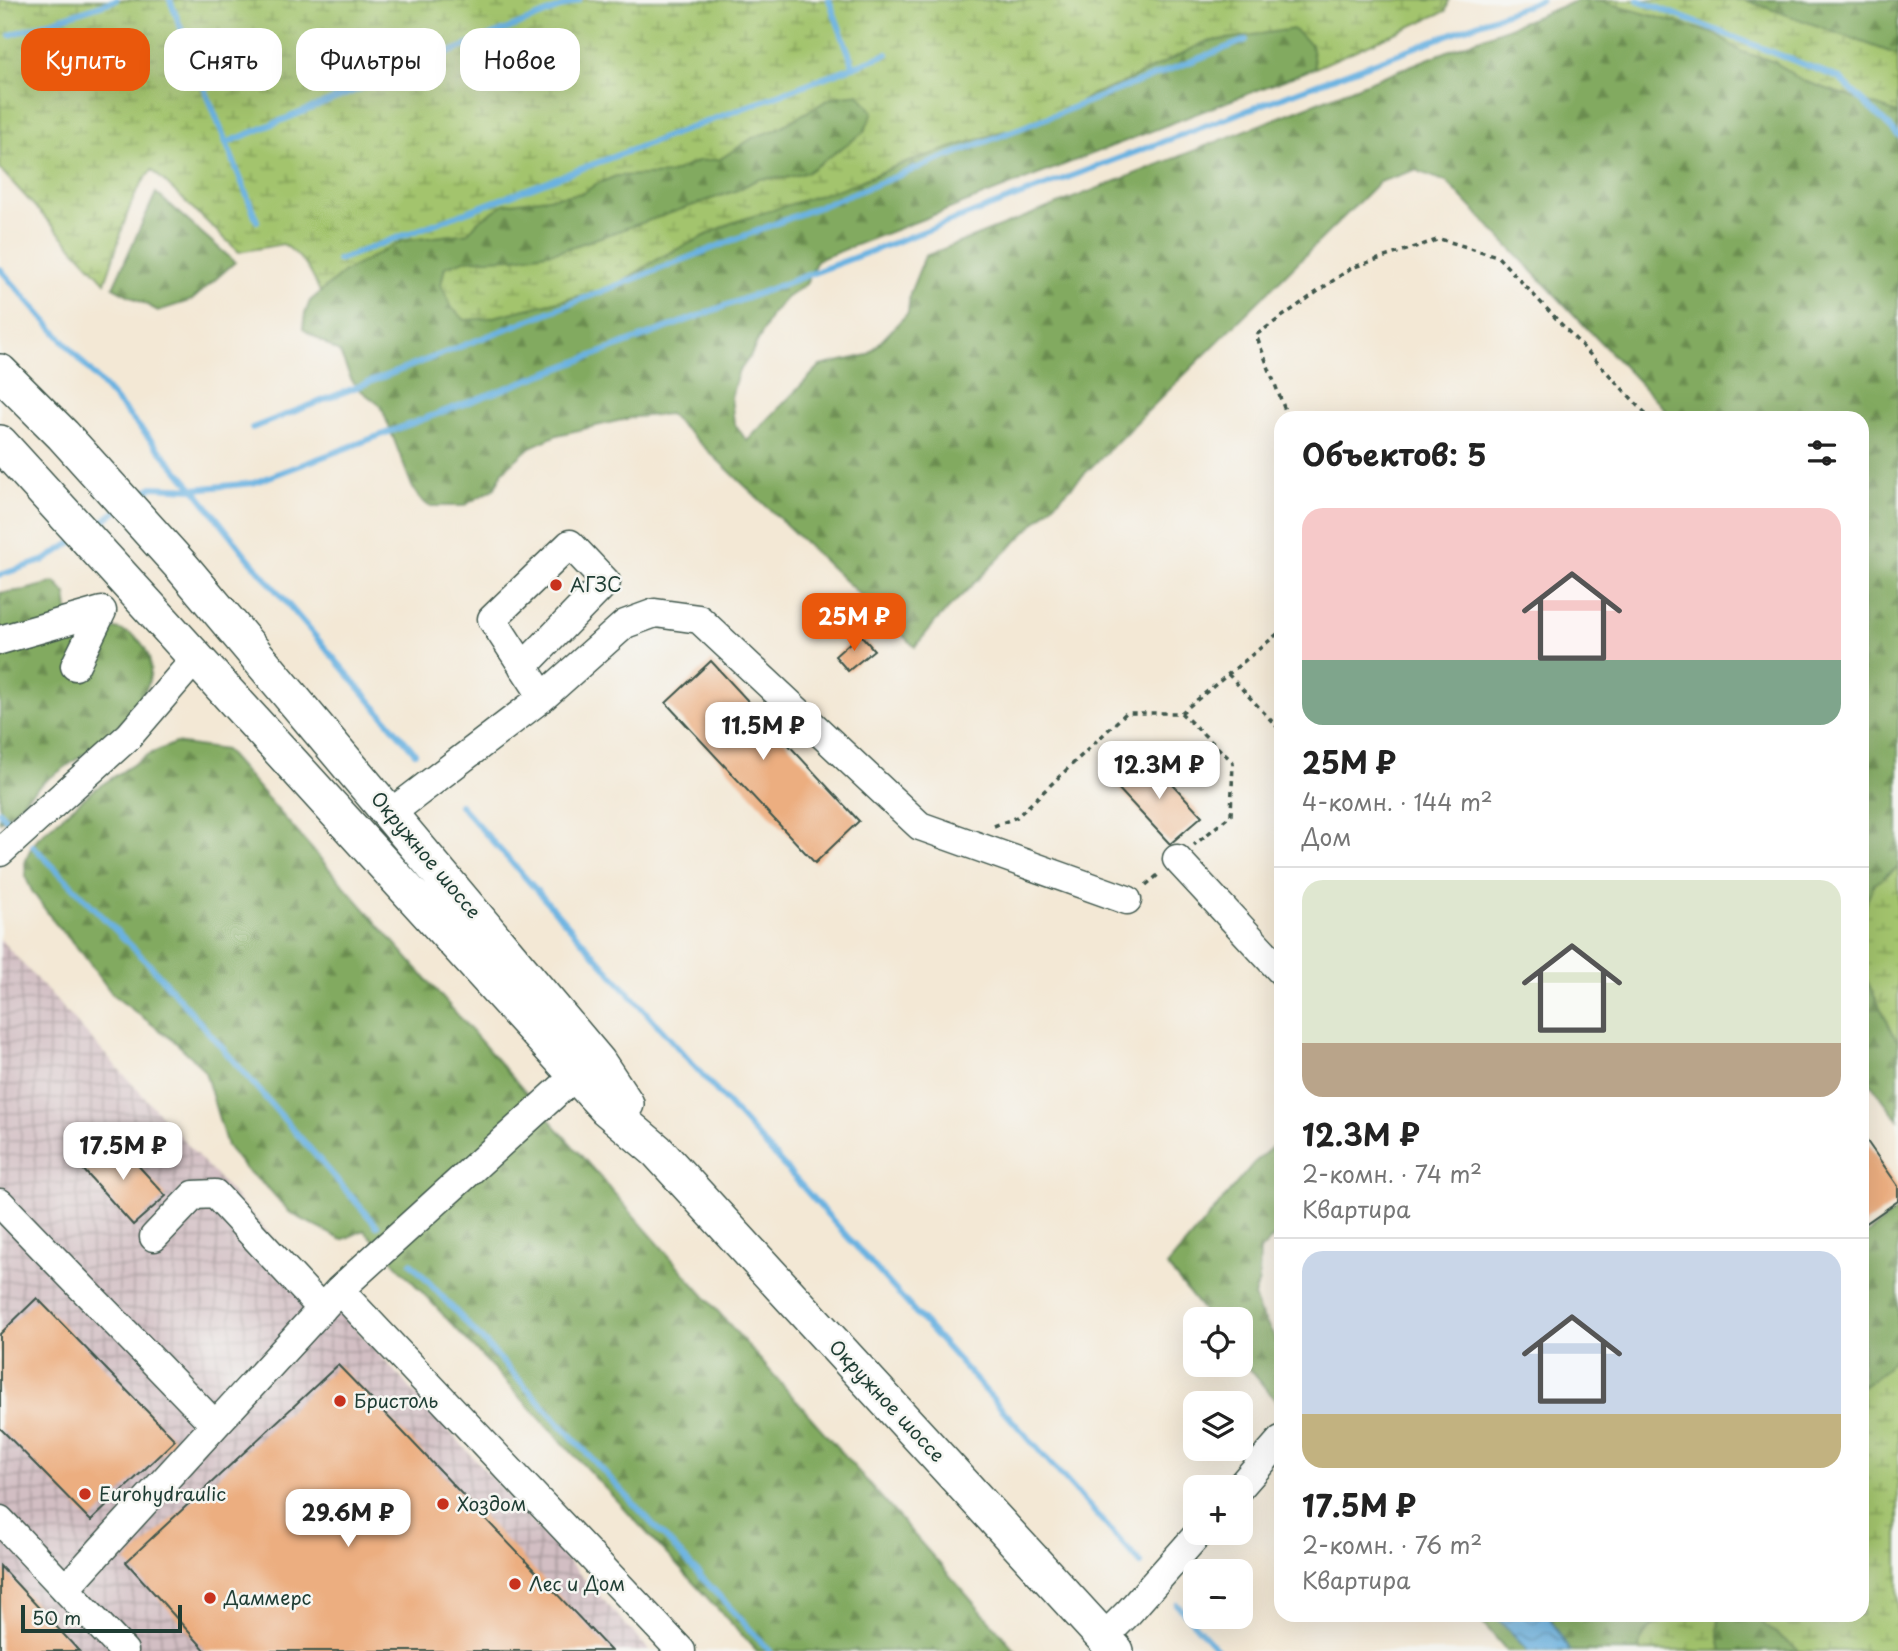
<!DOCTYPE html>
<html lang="ru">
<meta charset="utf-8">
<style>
body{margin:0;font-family:"Playpen Sans",sans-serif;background:#f6f6f6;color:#222;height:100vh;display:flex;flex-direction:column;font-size:26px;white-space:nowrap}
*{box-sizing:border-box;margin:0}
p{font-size:23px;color:#767676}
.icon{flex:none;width:38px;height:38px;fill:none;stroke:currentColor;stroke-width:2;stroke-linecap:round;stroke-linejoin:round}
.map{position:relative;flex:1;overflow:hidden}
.sheet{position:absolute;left:1274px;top:411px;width:595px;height:1211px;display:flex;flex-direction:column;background:#fff;border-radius:21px;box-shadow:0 7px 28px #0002}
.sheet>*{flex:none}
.top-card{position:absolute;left:21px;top:28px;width:665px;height:63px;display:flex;gap:14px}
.fabs{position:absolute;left:1183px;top:1307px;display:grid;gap:14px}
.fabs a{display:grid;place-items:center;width:70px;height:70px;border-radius:14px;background:#fff;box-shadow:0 7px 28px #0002;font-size:35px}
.scale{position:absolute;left:21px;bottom:18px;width:161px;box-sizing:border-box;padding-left:7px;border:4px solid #1f3d34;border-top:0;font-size:19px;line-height:24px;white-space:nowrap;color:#1f3d34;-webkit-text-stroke:5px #f6f6f2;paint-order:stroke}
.price{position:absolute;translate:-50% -60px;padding:0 16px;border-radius:14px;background:#fff;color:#222;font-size:23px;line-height:46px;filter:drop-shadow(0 2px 4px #0008)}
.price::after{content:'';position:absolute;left:50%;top:42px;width:21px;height:16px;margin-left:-10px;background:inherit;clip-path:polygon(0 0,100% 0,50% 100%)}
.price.current{background:#ea580c;color:#fff}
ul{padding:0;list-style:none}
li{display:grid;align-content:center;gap:14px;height:371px;padding:0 28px}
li+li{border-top:2px solid #e0e0e0}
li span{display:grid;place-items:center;height:217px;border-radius:21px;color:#555}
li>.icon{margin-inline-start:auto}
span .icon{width:126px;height:126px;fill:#fffc;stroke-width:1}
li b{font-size:30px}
h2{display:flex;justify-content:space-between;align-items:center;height:84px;padding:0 28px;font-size:30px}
.chip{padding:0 24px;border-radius:21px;background:#fff;box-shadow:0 7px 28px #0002;font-size:24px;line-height:63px}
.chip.current{background:#ea580c;color:#fff}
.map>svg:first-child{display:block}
</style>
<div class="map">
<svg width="1898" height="1651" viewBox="0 0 1898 1651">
<defs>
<pattern id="industrial-grid" width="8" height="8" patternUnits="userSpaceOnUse" patternTransform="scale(1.75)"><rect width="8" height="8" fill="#d2bec3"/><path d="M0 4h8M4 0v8" fill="none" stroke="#aa9c9f"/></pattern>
<pattern id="forest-firs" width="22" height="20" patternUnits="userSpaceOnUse" patternTransform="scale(1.75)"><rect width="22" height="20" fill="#82aa60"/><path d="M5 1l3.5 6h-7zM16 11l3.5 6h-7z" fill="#6a8c50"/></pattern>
<pattern id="wetland-marsh" width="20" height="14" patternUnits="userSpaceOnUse" patternTransform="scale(1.75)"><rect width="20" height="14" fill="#a3c46d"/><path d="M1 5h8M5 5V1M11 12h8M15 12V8" fill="none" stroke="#84a05a"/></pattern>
<pattern id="water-waves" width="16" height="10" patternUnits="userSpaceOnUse" patternTransform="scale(1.75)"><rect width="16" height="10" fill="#6ab2e1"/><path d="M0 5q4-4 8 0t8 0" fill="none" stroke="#5792b7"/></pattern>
</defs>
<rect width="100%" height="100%" fill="#f6f6f2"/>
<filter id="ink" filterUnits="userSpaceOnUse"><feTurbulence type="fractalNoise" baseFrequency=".0143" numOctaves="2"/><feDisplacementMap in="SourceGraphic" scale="14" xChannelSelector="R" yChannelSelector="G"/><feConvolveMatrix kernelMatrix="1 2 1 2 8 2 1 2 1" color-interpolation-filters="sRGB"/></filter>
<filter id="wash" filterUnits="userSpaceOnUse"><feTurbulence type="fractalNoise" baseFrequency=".00686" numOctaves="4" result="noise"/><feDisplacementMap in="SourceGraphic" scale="28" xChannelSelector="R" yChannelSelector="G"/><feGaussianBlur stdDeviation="1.57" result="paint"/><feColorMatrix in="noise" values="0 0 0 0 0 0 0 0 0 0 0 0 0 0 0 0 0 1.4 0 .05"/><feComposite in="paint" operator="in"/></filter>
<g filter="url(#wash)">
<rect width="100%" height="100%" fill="#f3e8d5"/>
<!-- industrial -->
<path fill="url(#industrial-grid)" d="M0 939 650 1651H0Z"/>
<!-- forest -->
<path fill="url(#forest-firs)" stroke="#50744a" stroke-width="2" d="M1578 0H1597L1713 33 1742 52 1775 62 1801 80 1898 113V868L1886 874 1867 900 1862 926V418H1673L1447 182 1415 170 1379 182 936 621 915 647 669 414 635 417 557 435 530 447 503 471 495 488 463 506H429L419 498 412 486 381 406 359 389 351 379 340 353 303 329 305 314 310 301 344 272 401 241 468 233 477 222 504 204 583 193 596 184 616 176 669 174 698 161 720 159 754 137 775 130 833 97 859 94 874 112 864 132 808 172 786 178 758 179 738 190 560 251 516 258 465 260 445 267 441 285 465 320 489 318 599 291 621 282 659 258 731 223 872 177 896 166 1000 132 1020 128 1068 110 1091 95 1121 84 1205 42 1293 29 1311 44 1315 68 817 260 806 284 786 298 771 315 751 355 738 373 731 397 734 423 747 441 820 366 868 355 908 313 910 293 925 256Z
M1745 0H1898V55Z
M156 193 235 262 192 300 158 311 113 287Z
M55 582 66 594 68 610 73 626C103 628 139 623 149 658 163 708 77 758 44 782 28 794 16 811 0 822V593L25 590Z
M175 743 225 750 1016 1651H757L364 1230 342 1240 290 1213 270 1190 245 1169 227 1146 205 1072 196 1061 173 1040 113 995 82 953 55 923 32 891 26 878 25 863 30 850 38 838 59 819 95 789 148 755Z
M1862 971 1898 1043V1119L1862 1072Z
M1281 1139V1230L1260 1251 1259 1281 1254 1296 1259 1311 1281 1347V1404L1279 1405 1241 1358V1320L1210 1319 1167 1266 1253 1164Z
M1898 1210V1353L1883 1372 1862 1387V1238Z
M1476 1615H1667C1654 1625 1639 1634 1639 1651H1507Z
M1719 1615H1757L1764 1624 1800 1651H1722L1718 1632Z"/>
<!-- wetland -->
<path fill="url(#wetland-marsh)" stroke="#618050" stroke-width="2" d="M0 0H1449L1446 11 1315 68 1311 44 1293 29 1205 42 1121 84 1091 95 1068 110 1020 128 1000 132 896 166 848 186 731 223 659 258 621 282 599 291 489 318 465 320 452 308 441 285 445 267 465 260 516 258 560 251 738 190 758 179 786 178 808 172 864 132 873 112 859 94 833 97 775 130 754 137 720 159 698 161 669 174 616 176 596 184 583 193 504 204 477 222 468 233 401 241 344 272 320 292C311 271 303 257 283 244L239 252 152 170C125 199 120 246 105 282L0 169Z
M1597 0H1745L1898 55V113L1801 80 1775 62 1742 52 1713 33Z
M1898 868V1043L1862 971V926L1867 900 1874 884Z
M1898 1353V1651H1800L1763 1624 1757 1615H1862V1387L1883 1372Z
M1667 1615H1719L1718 1632 1722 1651H1639C1639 1634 1654 1625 1667 1615Z"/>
<!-- water -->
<path fill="url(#water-waves)" stroke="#44788a" stroke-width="2" d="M1494 1615H1548L1570 1651H1528Z"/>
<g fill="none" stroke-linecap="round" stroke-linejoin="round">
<!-- stream -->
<path stroke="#6ab2e1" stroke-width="6" d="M170 0 257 221
M829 0 854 67
M1638 0 1839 78 1898 135
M10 35 116 0
M226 143 579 0
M338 260 887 54
M0 269 194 489 245 554 415 753
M252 428 1246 40
M135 499 152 487 194 489 253 483 1541 0
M91 529 117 511
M0 575 45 560 74 541
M460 805 1141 1564
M0 812 8 821
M33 846 151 966 377 1226
M411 1263 770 1651
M1177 1605 1219 1651"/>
</g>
<g id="blocks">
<!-- building -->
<path fill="#ecae80" d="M860 634 874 650 848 671 835 656Z
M711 661 859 821 815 863 666 703Z
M1147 757 1202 816 1170 844 1116 786Z
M1862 1134 1898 1186V1201L1862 1226Z
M113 1138 166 1196 133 1225 81 1167Z
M37 1298 175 1440 91 1521 0 1428V1334Z
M338 1365 402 1431 611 1651H206L126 1562Z
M0 1566 79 1651H0Z"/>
</g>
</g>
<g filter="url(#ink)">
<use href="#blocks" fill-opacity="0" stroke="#3f574c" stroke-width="2"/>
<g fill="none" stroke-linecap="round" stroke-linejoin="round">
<defs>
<path id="minor" d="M0 640 102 611 75 666
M523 667 606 582 570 544 492 619 543 697
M391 813 543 697 625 624 655 613 699 619 920 826 1127 900
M0 852 129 736 196 658
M1177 859 1281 971
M0 1203 215 1425
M154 1237 194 1195 215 1194 322 1309
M339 1290 681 1651
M1239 1488 1281 1440
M0 1520 124 1651
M65 1589 339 1290 576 1075
M1104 1637 1129 1612 1199 1533"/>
<path id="major" d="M0 372 63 435 183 568 598 1062 626 1104
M0 443 606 1108 657 1151 1116 1651"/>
</defs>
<!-- minor casing -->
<use href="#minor" stroke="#3f574c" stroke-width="31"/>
<!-- major casing -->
<use href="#major" stroke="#3f574c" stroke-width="38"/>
<!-- path -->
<path stroke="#3f574c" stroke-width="3.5" stroke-dasharray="5 5" stroke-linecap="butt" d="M1288 418 1256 335 1351 268 1440 239 1497 256 1650 418
M1602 418 1611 416 1616 418
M1228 674 1281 731
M1181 713 1281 631
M994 826 1017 817 1126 713H1181L1233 762 1231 815 1194 845
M1146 885 1159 874"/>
<!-- minor -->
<use href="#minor" stroke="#fff" stroke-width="28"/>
<!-- major -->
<use href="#major" stroke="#fff" stroke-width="35"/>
</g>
</g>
<!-- markers -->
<g fill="#c8321e" stroke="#f6f6f2" stroke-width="2.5">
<circle cx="556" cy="585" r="7"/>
<circle cx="340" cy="1401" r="7"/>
<circle cx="85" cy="1494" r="7"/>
<circle cx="443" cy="1504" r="7"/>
<circle cx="515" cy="1584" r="7"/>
<circle cx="210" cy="1598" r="7"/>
</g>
<g text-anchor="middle" stroke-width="5" stroke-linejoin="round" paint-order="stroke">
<!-- poi labels -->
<g font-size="19" fill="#1f3d34" stroke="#f6f6f2" text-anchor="start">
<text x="570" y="592">АГЗС</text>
<text x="354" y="1408">Бристоль</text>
<text x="99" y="1501">Eurohydraulic</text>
<text x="457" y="1511">Хоздом</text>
<text x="529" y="1591">Лес и Дом</text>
<text x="224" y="1605">Даммерс</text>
</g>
<!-- street labels -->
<g font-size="19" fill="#1f3d34" stroke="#f6f6f2">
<text transform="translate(426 855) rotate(50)" y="7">Окружное шоссе</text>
<text transform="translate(887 1401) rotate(47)" y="7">Окружное шоссе</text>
</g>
</g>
</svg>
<div class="fabs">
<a><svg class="icon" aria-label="locate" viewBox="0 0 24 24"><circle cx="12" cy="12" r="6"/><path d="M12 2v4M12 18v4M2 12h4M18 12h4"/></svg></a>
<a><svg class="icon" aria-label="layers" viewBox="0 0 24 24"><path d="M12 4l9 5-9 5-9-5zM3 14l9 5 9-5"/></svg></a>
<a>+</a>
<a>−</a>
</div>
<div class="scale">50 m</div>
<b class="price current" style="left:854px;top:653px">25M ₽</b>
<b class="price" style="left:763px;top:762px">11.5M ₽</b>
<b class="price" style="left:1159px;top:801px">12.3M ₽</b>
<b class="price" style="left:123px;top:1182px">17.5M ₽</b>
<b class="price" style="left:348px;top:1549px">29.6M ₽</b>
<div class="top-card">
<a class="chip current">Купить</a>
<a class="chip">Снять</a>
<a class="chip">Фильтры</a>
<a class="chip">Новое</a>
</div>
<section class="sheet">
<h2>Объектов: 5<svg class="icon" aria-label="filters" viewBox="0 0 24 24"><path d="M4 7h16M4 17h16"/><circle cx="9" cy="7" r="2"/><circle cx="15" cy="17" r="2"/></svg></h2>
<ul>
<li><span style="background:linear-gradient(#f6c9c9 70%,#7fa58c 0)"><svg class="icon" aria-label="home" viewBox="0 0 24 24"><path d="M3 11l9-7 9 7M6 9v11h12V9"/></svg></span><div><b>25M ₽</b><p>4-комн. · 144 m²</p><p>Дом</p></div></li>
<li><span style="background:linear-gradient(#dfe7d0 75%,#b9a48a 0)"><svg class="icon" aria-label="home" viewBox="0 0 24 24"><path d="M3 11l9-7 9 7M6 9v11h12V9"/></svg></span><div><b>12.3M ₽</b><p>2-комн. · 74 m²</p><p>Квартира</p></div></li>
<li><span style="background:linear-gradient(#c9d6e8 75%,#c2b280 0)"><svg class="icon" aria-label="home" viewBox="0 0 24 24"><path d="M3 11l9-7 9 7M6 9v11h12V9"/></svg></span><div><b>17.5M ₽</b><p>2-комн. · 76 m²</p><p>Квартира</p></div></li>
</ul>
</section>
</div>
